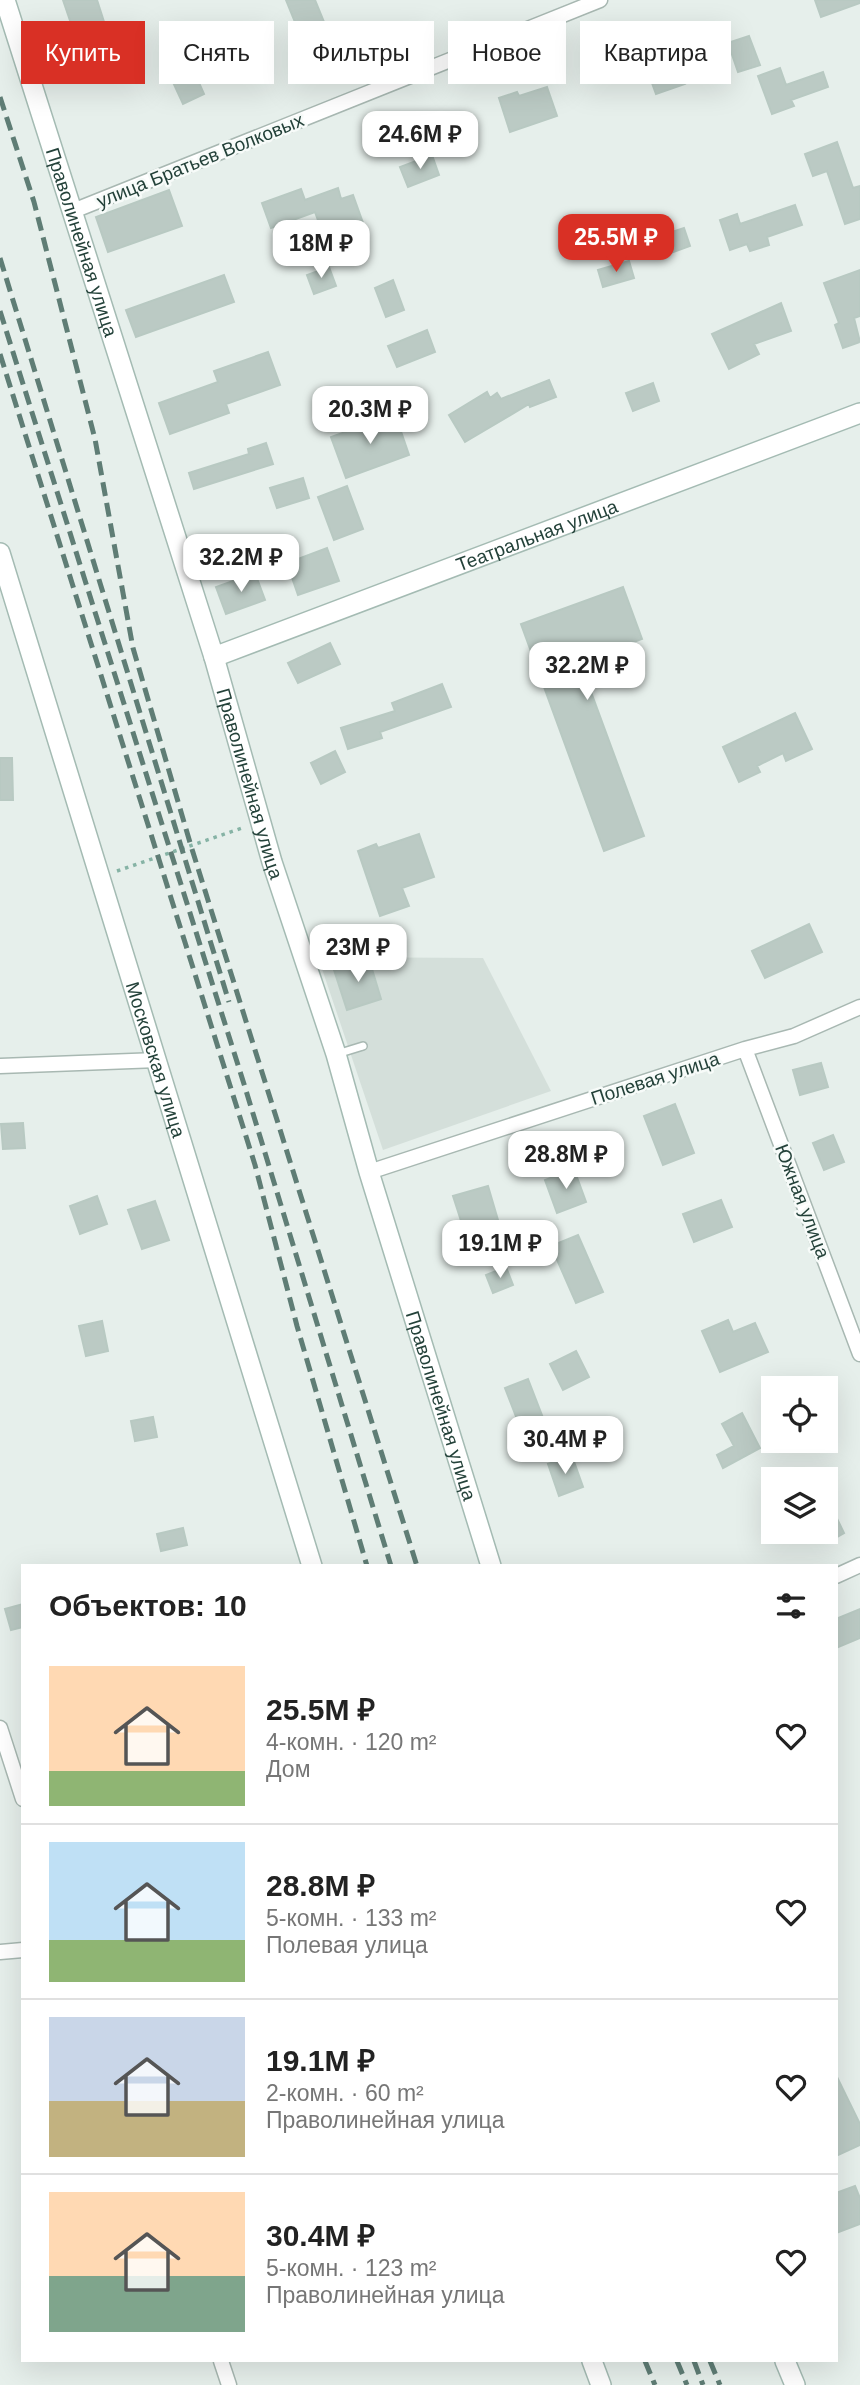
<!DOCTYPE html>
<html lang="ru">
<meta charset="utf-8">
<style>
body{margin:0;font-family:Arial,sans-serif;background:#f6f6f6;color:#222;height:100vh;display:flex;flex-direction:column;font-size:26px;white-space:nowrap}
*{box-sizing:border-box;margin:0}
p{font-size:23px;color:#767676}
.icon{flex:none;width:38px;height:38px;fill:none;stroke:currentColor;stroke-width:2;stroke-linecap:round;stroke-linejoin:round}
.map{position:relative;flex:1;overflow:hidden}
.details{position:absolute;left:21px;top:1564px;width:817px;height:798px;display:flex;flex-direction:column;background:#fff;border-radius:0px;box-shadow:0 7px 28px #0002}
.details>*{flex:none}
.banner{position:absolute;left:21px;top:21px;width:819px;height:63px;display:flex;gap:14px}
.buttons{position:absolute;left:761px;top:1376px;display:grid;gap:14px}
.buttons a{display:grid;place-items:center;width:77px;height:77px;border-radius:0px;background:#fff;box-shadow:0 7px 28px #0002;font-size:35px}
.price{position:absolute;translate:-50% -60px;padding:0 16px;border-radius:14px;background:#fff;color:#222;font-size:23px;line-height:46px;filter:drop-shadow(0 2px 4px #0008)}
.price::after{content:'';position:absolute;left:50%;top:42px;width:21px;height:16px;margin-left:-10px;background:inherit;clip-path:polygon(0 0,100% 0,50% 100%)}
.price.current{background:#d93025;color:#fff}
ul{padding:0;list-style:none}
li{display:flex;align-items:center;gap:21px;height:175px;padding:0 28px}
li+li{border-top:2px solid #e0e0e0}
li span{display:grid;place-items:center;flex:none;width:196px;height:140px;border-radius:0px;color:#555}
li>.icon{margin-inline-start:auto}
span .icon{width:84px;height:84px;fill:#fffc;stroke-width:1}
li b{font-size:30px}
h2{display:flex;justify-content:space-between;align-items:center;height:84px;padding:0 28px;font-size:30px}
.tag{padding:0 24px;border-radius:0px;background:#fff;box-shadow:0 7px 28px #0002;font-size:24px;line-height:63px}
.tag.current{background:#d93025;color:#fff}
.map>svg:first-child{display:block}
</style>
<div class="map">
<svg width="860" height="2385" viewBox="0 0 860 2385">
<rect width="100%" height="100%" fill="#e6efeb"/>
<!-- built -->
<path fill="#d4dfda" d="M318 957 483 958 551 1091 383 1150Z"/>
<!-- building -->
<path fill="#bbcac4" stroke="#b8c9c2" stroke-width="2" d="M63 0H97L116 59 69 74 61 53 79 47Z
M286 0H315L324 22 299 32Z
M815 0H860V3L821 17Z
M749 36 760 65 738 72 728 43Z
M188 58 204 94 183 104 166 67Z
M677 62 685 84 656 94 648 72Z
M780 68 786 85 823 72 828 87 791 100 794 106 772 114 758 76Z
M547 87 557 116 510 132 499 98 517 92 519 96Z
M837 142 853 188 860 186V219L845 224 827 171 813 176 805 154Z
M432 155 439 175 408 187 400 167Z
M338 188 341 199 353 195 363 223 324 237 315 212 271 228 262 203 301 189 305 200Z
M169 190 182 226 108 252 96 217Z
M795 205 802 225 767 237 769 245 750 251 747 244 730 250 720 220 737 214 740 224Z
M684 228 690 246 657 258 651 239Z
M629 261 634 278 603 287 598 270Z
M329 267 336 286 314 294 307 275Z
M860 270V316L854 318 860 342 843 348 835 325 839 323 824 283Z
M224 275 234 302 136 337 126 310Z
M393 280 404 310 386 317 375 288Z
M781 303 791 331 754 344 759 354 729 369 712 334Z
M427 330 435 352 397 367 388 346Z
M268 352 280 385 226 404 229 413 170 434 159 403 218 382 214 371Z
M549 380 556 397 530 407 529 404 465 442 449 415 487 392 490 398 497 393 501 399Z
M653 383 659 401 633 411 626 393Z
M395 414 409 455 346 478 331 437Z
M266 443 273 464 194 489 189 473 249 454 248 449Z
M303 478 309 498 277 508 270 488Z
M347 486 363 529 334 540 318 497Z
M327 548 339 581 298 595 287 563Z
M255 573 265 600 226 614 216 587Z
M623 587 642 639 580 662 644 836 604 851 521 624Z
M330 643 340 664 298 683 288 663Z
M442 684 451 707 380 732 382 738 348 749 341 728 395 711 392 703Z
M795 713 812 749 786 761 783 753 757 766 760 772 739 782 723 747Z
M335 751 345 772 321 784 311 763Z
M0 758H12L13 800H0Z
M419 834 434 877 402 888 409 906 380 916 358 851 376 844 378 848Z
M809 924 822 952 765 978 752 951Z
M369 959 381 999 347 1010 334 970Z
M821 1063 828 1087 800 1095 793 1070Z
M675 1104 694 1153 663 1165 644 1116Z
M23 1123 25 1148 3 1149 1 1124Z
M833 1135 844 1162 824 1170 813 1143Z
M574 1169 586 1202 557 1213 545 1180Z
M488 1186 498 1220 464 1230 453 1196Z
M97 1196 107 1224 80 1234 70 1206Z
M721 1200 732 1227 694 1242 683 1214Z
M155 1201 169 1240 142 1249 128 1210Z
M578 1235 603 1292 576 1303 551 1246Z
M506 1267 513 1285 493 1293 486 1275Z
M728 1320 733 1332 755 1323 768 1352 720 1372 702 1331Z
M102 1321 108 1351 86 1356 79 1326Z
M576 1351 589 1377 563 1390 550 1364Z
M528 1379 543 1418 520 1427 505 1388Z
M742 1413 760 1448 723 1468 717 1455 734 1446 722 1424Z
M153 1417 157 1437 135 1441 131 1421Z
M572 1456 583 1487 559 1496 548 1464Z
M826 1496 844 1533 830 1541 826 1532Z
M183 1528 187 1545 161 1551 157 1534Z
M23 1604V1627L11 1630 5 1609Z
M860 1609V1638L836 1648V1619Z
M836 2075 860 2124V2145L836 2156Z
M855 2186 860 2198V2224L836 2233V2193Z"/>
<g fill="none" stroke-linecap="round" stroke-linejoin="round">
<defs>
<path id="lane" d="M337 1054 363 1046"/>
<path id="street" d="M73 211 600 0
M745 1049 860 1354
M0 1066 158 1060
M369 1172 745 1049 794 1036 860 1007
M836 1576 860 1565
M0 1728 23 1799
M0 1952 23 1950
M221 2361 229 2385"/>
<g id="secondary">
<path id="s1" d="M5 0 214 657 272 862 336 1054 369 1172 491 1566"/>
<path id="s2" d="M0 553 312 1566"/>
<path id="s3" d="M214 657 860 413"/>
<path d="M592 2361 601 2385"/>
<path d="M785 2361 795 2385"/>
</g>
</defs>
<!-- lane casing -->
<use href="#lane" stroke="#a8b8b2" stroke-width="10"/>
<!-- street casing -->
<use href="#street" stroke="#a8b8b2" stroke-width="17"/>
<!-- secondary casing -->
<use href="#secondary" stroke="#a4bbb3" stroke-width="22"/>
<!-- path -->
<path stroke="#86b3a5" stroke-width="3.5" stroke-dasharray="3.5 5" stroke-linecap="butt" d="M117 871 245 827"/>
<!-- lane -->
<use href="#lane" stroke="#fff" stroke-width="7"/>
<!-- street -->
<use href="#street" stroke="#fff" stroke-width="14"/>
<!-- secondary -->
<use href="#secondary" stroke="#fff" stroke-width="19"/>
<!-- rail -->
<path stroke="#5f7d75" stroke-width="5" stroke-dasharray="14 7" stroke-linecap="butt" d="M0 97 34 202 95 439 133 648 191 846 417 1566
M0 258 229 1002
M0 311 244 1084 391 1566
M0 354 255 1165 297 1326 367 1566
M645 2361 655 2385
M677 2361 687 2385
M694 2361 703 2385
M710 2361 720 2385"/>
</g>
<g text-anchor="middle" stroke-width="5" stroke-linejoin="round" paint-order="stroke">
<!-- street labels -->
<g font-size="19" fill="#24423a" stroke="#f7fbf9">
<text transform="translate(200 160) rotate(-22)" y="7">улица Братьев Волковых</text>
<text dy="7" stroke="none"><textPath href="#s1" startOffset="254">Праволинейная улица</textPath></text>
<text dy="7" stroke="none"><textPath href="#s3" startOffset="345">Театральная улица</textPath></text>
<text dy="7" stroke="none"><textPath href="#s1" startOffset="821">Праволинейная улица</textPath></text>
<text dy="7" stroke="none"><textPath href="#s2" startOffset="530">Московская улица</textPath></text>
<text transform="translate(655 1078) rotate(-18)" y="7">Полевая улица</text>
<text transform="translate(803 1201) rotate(69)" y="7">Южная улица</text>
<text dy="7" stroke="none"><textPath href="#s1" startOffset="1472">Праволинейная улица</textPath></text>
</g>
</g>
</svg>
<div class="buttons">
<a><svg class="icon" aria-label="locate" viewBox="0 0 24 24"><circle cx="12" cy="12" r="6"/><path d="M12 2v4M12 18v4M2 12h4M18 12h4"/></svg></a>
<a><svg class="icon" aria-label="layers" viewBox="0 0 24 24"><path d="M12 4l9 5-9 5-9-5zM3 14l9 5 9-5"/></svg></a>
</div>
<b class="price" style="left:420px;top:171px">24.6M ₽</b>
<b class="price current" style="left:616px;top:274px">25.5M ₽</b>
<b class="price" style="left:321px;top:280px">18M ₽</b>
<b class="price" style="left:370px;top:446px">20.3M ₽</b>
<b class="price" style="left:241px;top:594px">32.2M ₽</b>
<b class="price" style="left:587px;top:702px">32.2M ₽</b>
<b class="price" style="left:358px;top:984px">23M ₽</b>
<b class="price" style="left:566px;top:1191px">28.8M ₽</b>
<b class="price" style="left:500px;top:1280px">19.1M ₽</b>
<b class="price" style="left:565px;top:1476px">30.4M ₽</b>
<div class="banner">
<a class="tag current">Купить</a>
<a class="tag">Снять</a>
<a class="tag">Фильтры</a>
<a class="tag">Новое</a>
<a class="tag">Квартира</a>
</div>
<section class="details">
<h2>Объектов: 10<svg class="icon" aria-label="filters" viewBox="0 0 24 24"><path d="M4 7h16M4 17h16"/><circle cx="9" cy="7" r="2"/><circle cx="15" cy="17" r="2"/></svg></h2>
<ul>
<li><span style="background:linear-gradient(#ffd9b3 75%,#8fb573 0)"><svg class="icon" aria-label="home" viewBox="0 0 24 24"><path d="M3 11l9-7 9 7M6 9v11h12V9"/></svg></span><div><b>25.5M ₽</b><p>4-комн. · 120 m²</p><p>Дом</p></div><svg class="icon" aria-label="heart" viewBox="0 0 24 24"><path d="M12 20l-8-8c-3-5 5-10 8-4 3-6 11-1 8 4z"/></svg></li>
<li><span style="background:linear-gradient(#bfe0f5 70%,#8fb573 0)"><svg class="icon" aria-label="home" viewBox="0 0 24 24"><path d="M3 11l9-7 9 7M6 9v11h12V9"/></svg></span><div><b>28.8M ₽</b><p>5-комн. · 133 m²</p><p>Полевая улица</p></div><svg class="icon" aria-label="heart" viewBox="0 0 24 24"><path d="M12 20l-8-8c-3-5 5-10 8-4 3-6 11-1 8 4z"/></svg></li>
<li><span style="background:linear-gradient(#c9d6e8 60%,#c2b280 0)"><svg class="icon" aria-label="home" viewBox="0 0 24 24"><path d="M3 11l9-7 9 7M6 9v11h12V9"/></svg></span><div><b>19.1M ₽</b><p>2-комн. · 60 m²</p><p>Праволинейная улица</p></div><svg class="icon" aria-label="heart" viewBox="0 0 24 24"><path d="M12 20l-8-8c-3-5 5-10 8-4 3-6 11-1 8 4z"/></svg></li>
<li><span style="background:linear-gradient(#ffd9b3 60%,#7fa58c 0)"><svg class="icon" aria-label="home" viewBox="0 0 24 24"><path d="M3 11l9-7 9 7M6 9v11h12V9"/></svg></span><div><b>30.4M ₽</b><p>5-комн. · 123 m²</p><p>Праволинейная улица</p></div><svg class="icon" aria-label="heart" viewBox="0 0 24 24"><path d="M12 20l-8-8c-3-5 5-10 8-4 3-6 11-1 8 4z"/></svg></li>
</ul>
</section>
</div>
